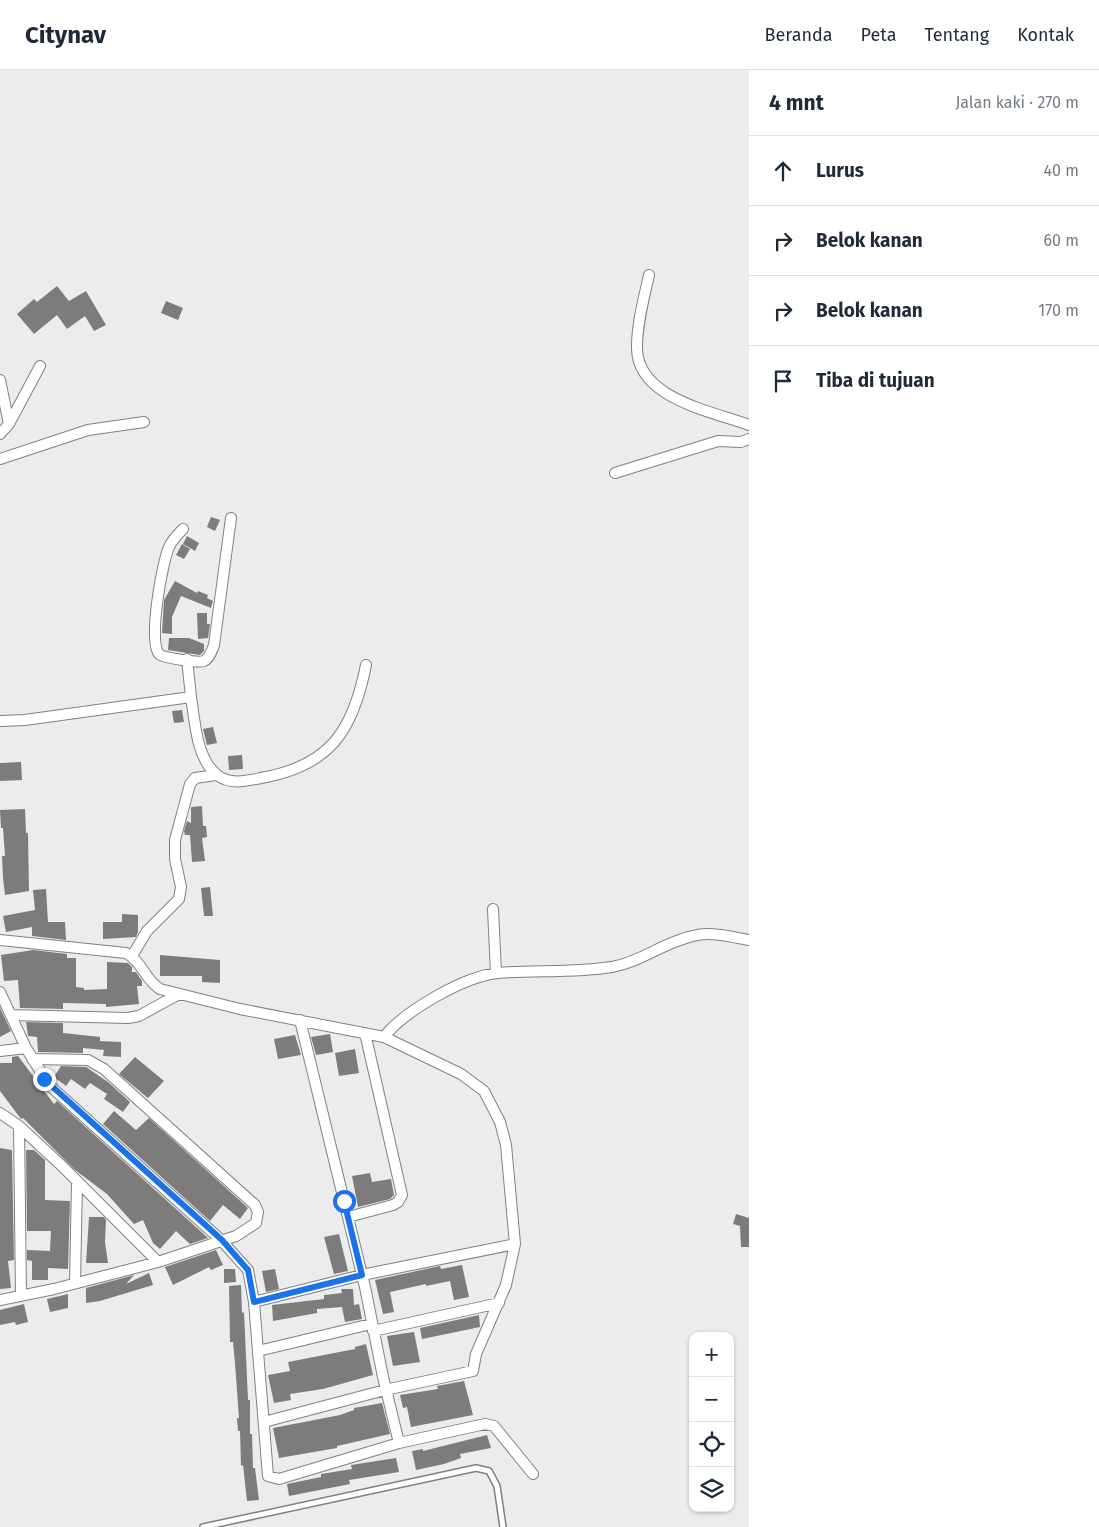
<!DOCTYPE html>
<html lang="id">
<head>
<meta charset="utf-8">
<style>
  body { margin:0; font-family:"Fira Sans",sans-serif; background:#f2f2f3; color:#1f2937 }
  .controls { position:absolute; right:15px; bottom:15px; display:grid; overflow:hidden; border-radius:10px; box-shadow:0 1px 4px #0004 }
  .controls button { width:45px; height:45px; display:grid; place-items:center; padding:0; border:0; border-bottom:1px solid #e0e1e3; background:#fff; color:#1f2937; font:25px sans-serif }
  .stop { position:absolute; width:15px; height:15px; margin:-11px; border:4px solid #1a73e8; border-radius:50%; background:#fff }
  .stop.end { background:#1a73e8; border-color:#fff; box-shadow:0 1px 5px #0008 }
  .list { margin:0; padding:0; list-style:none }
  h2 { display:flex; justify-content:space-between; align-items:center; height:65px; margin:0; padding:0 20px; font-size:21px }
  h2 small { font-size:16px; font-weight:400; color:#747a83 }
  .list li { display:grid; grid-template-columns:32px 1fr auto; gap:15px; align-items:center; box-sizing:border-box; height:70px; padding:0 20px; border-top:1px solid #e0e1e3 }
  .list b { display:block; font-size:19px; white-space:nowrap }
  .list em { font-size:16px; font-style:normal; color:#747a83 }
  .icon { flex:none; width:28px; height:28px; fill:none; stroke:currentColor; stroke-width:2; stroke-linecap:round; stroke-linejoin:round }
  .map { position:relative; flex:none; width:749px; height:1457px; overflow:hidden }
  header { display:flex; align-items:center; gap:30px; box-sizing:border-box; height:70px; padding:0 25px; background:#fff; border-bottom:1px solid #e0e1e3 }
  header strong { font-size:24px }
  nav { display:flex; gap:28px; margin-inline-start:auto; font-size:18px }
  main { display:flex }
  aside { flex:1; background:#fff }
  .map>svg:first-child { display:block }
</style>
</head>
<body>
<header>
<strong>Citynav</strong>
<nav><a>Beranda</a><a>Peta</a><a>Tentang</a><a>Kontak</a></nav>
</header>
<main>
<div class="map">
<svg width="749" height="1457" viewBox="0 0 749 1457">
  <rect width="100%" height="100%" fill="#ececef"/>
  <path fill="#7e7c7a" d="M57 216 69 231 86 221 106 255 94 261 85 246 67 259 57 245 34 264 17 244 34 229 37 232Z
    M166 231 183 238 178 250 161 243Z
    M211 447 220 450 215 461 207 457Z
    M187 466 199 473 195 481 183 474Z
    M182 474 190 479 184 489 176 485Z
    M175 511 197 523 198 521 208 525 207 528 213 531 212 534 211 538 181 526 172 547V564L162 563 164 530Z
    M197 543H207V554H210L208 568 198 569Z
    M169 568H189L204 574V581L200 585 168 580Z
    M182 640 184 652 174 653 172 641Z
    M213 657 217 673 207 675 203 659Z
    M242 685 243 699 229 700 228 686Z
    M21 692 22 710 0 711V693Z
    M202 736 203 756H206L207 767 202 768 205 791 192 792 190 765H185L184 761 187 751 191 753V737Z
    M25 739 26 763H28L29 821 5 825 3 808 2 786H5L3 758H1L0 740Z
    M210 817 213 846H204L201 818Z
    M46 819 48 852H65L66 870 32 866V857L6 862 3 846 35 840 33 820Z
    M122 844 138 845V862L136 867 103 869V852H122Z
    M33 880 67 884V888H76V917L84 918V920L107 919V892L128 893 132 897V902H136L142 911V916H137L139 934 106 937V934L63 933V939L20 938 18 910 4 911 1 885Z
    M160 885 220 890V913L202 912V906H160Z
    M0 938 11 961 0 967Z
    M26 952 63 953V963L100 967V971L121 972V987L103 986 104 980 83 978V983L38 982 37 967 28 966Z
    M330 964 333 982 316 985 311 967Z
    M295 965 301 985 278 989 274 969Z
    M355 979 359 1003 339 1006 335 983Z
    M18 986 54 1034 57 1031 208 1168 190 1174 176 1161 160 1179 153 1173 143 1150 134 1154 107 1124 75 1100 23 1048 21 1049 0 1021V993H12V987Z
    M135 987 164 1011 148 1028 119 1004Z
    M61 996 86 997 108 1012 130 1032 123 1042 104 1029 107 1024 90 1013 85 1019 71 1009 66 1016 54 1007Z
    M114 1041 136 1060 149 1048 248 1138 240 1149 223 1135 210 1151 103 1054Z
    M0 1078 12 1080 14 1190 8 1191 11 1218 0 1219Z
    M26 1080H34L45 1090V1130L70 1131 68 1199 48 1198V1210H32V1191L27 1190V1180L50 1181 51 1161H27Z
    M370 1103 372 1112 391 1109 394 1125 390 1129 358 1137 352 1106Z
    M736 1144 749 1148V1177H741L740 1156 733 1154Z
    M89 1147H104L106 1150 105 1172 108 1193H86Z
    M339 1164 348 1201 334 1204 324 1167Z
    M216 1180 223 1195 211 1200 209 1197 173 1215 165 1197Z
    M462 1195 469 1227 454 1230 450 1211 426 1216V1214L390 1222 394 1242 383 1244 375 1210 440 1196 441 1199Z
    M224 1199H235L236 1212 224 1213Z
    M275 1199 279 1219 266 1222 262 1201Z
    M149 1203 153 1215 100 1231 86 1233V1218L134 1205 126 1214Z
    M241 1215 242 1243 244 1242 248 1330H250V1364H252L253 1398H255L259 1430 247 1431 243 1395 241 1396 240 1361H238L237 1348H239L235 1293 233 1272H230L229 1216Z
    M341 1219H353L354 1235 359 1234 362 1249 345 1252 342 1237 317 1239V1243L273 1251 272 1235 324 1229V1225L342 1223Z
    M68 1224V1238L50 1242 47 1229Z
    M24 1234 28 1252 16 1255 15 1252 0 1255V1240Z
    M479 1245 480 1257 422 1269 420 1258Z
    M414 1262 420 1292 393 1296 387 1266Z
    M366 1274 373 1305 323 1319 290 1324 291 1330 274 1333 268 1305 290 1301 288 1292 355 1279V1277Z
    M464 1311 473 1345 411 1357 407 1337 403 1338 400 1325 438 1319 437 1316Z
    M382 1333 390 1364 337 1376V1378L279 1388 273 1358 340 1345 354 1340V1338Z
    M487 1365 491 1378 460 1384 461 1388 444 1394 416 1400 412 1381 423 1379V1381Z
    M396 1388 399 1402 349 1410 350 1414 289 1426 287 1414 321 1407V1404L352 1399 351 1395Z"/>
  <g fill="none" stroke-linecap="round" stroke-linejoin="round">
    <g stroke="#808083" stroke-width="8">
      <path id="service" d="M203 1457 476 1398 489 1401 497 1416 503 1457"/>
    </g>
    <g stroke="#808083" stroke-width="12">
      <path id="minor" d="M649 205C644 228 637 253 637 277 636 328 711 341 749 355
        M0 310 9 354
        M0 364 9 354 40 296
        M0 389 88 360 144 352
        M615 403 718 371 741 372 749 369
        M183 459C177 465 172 470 169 477 162 493 148 571 159 584 162 588 199 593 204 591 210 588 212 580 214 575L231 448
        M191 627C195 651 196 688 217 705 230 715 246 711 261 708 330 696 353 661 366 595
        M0 651 25 650 191 627 187 589
        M493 839 496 903
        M0 870 126 883C142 891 145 910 160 919L240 939 384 967 461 1004 484 1021 500 1052 506 1075 515 1174 506 1215 476 1284 473 1301 385 1320 264 1352
        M132 886 147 861 179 829 181 817 175 789V770L190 714 195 708 216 705
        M0 922 26 978 49 1015 221 1170 248 1200 254 1232 268 1406 279 1409 399 1373 485 1354 494 1356 533 1404
        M11 945 128 948 139 946 179 924
        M300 950 365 1217 383 1307 399 1373
        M384 967C404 941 465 906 498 903 535 900 574 903 612 897 641 892 664 872 693 866 710 861 732 867 749 870
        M0 981 26 978
        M0 1043 19 1056 62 1096 158 1192 236 1166 256 1153 258 1142 255 1135 104 999 88 990 32 989
        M19 1056 21 1226
        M348 1147 393 1135 398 1132 402 1125 365 963
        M75 1213 77 1112
        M0 1230 54 1219 158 1192
        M254 1232 362 1205 515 1174
        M373 1261 499 1233
        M258 1281 371 1254"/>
    </g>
    <use href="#service" stroke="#fff" stroke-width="5"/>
    <use href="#minor" stroke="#fff" stroke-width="10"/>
  </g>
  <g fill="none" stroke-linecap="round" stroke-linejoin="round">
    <path stroke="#1a73e8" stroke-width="6" d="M44 1009 222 1170 248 1200 254 1232 362 1205 344 1131"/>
  </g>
</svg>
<div class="controls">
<button>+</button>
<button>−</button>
<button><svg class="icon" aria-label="locate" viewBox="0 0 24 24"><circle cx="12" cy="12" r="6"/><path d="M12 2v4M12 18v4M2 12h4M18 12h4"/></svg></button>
<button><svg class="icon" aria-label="layers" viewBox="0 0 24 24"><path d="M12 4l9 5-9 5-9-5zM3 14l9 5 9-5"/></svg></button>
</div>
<div class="stop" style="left:344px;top:1131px"></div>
<div class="stop end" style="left:44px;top:1009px"></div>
</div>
<aside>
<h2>4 mnt<small>Jalan kaki · 270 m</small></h2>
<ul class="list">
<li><svg class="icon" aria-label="ahead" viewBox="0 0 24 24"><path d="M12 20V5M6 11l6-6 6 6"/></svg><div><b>Lurus</b></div><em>40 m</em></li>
<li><svg class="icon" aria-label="right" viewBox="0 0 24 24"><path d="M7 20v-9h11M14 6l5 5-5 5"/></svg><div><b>Belok kanan</b></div><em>60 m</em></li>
<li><svg class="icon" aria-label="right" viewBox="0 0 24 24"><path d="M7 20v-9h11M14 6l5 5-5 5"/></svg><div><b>Belok kanan</b></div><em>170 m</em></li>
<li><svg class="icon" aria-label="arrive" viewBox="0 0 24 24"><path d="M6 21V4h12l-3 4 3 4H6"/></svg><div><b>Tiba di tujuan</b></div></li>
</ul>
</aside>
</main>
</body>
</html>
